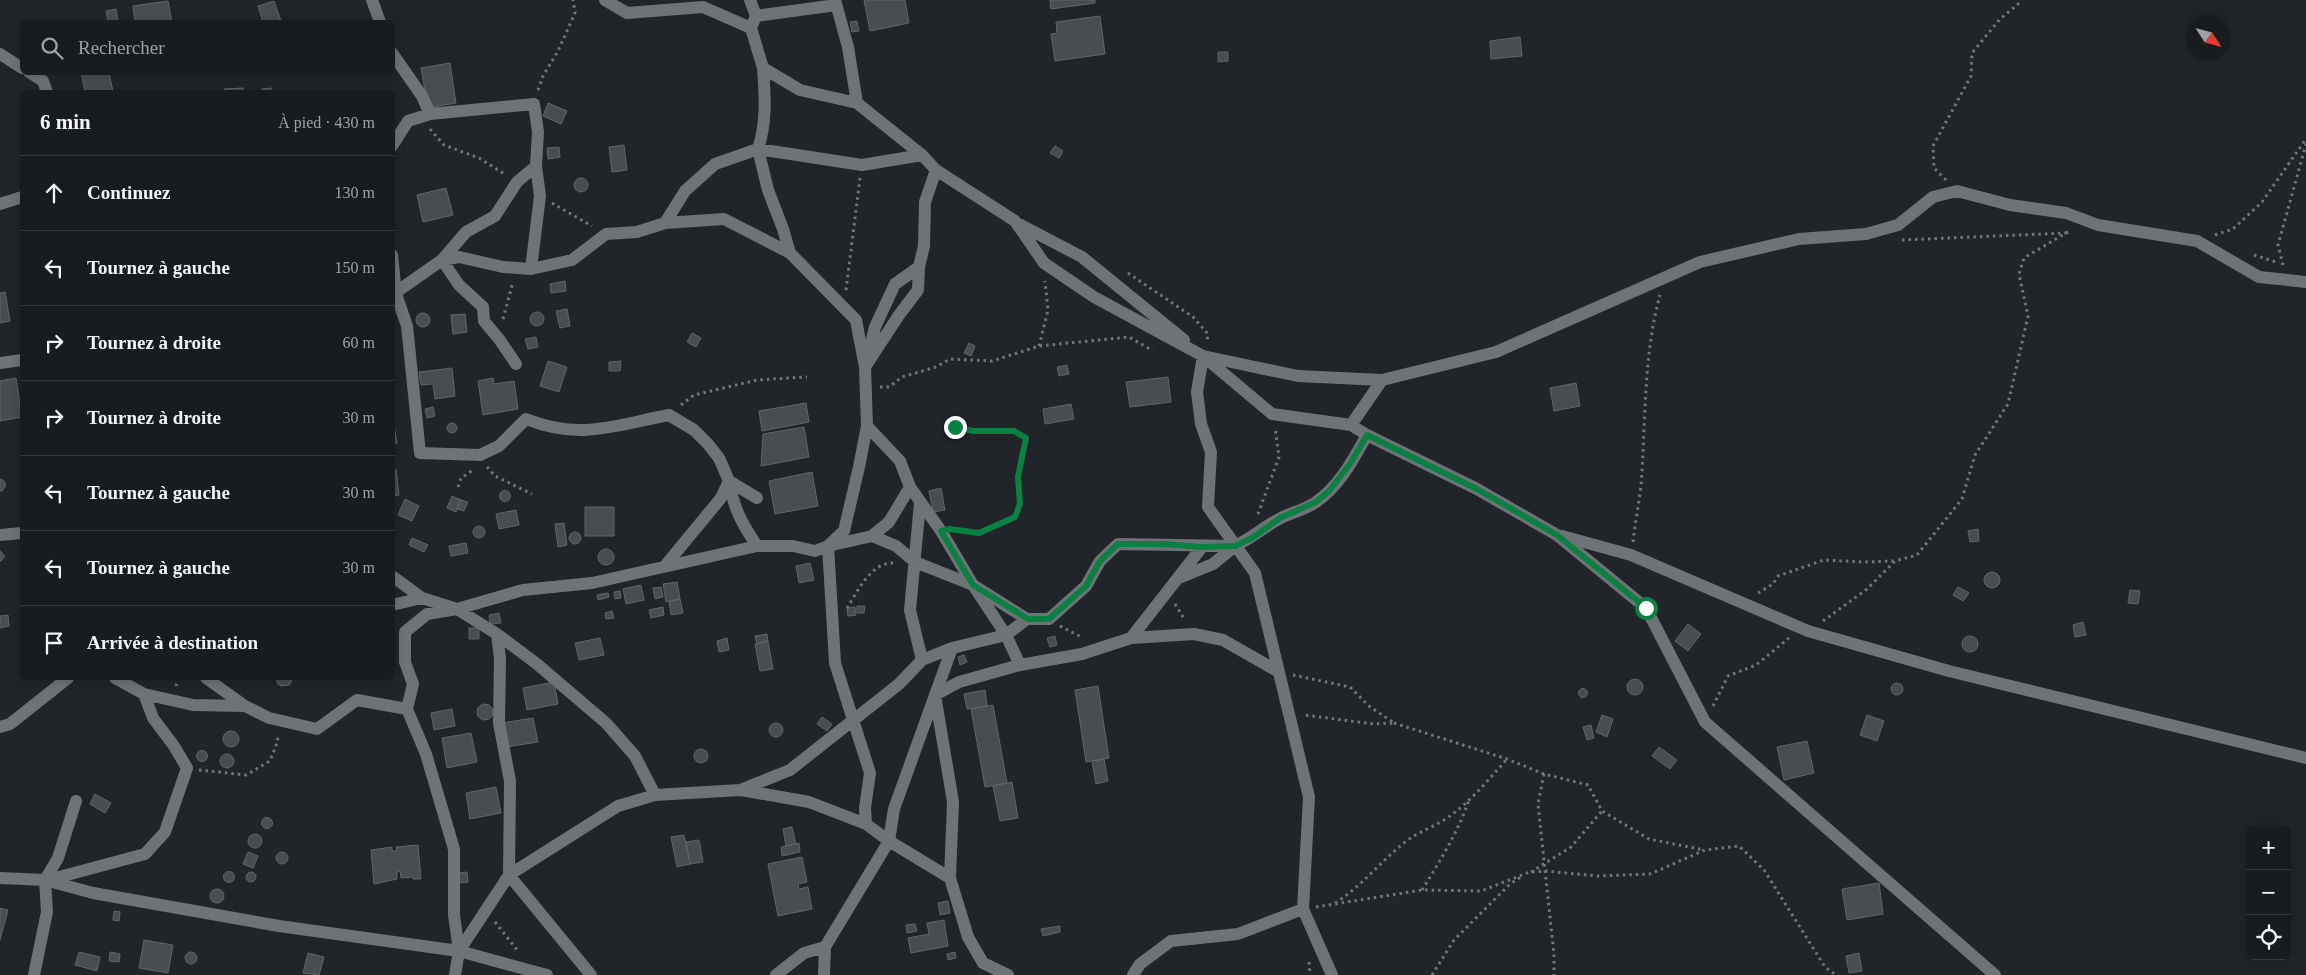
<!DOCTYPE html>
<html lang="fr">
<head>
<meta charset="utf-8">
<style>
  body { margin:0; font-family:"Times New Roman",serif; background:#26292c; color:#f1f3f6 }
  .controls { position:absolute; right:15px; bottom:15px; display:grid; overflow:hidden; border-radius:8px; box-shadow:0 2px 12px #0003 }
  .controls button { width:45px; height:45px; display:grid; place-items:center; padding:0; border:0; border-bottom:1px solid #373a3d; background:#191c1f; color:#f1f3f6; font:25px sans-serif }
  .compass { position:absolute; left:2186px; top:15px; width:45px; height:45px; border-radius:50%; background:#191c1f; box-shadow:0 2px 12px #0003; rotate:126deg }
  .stop { position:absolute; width:15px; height:15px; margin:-11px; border:4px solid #0b8043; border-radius:50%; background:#fff }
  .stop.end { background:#0b8043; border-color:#fff; box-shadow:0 1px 5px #0008 }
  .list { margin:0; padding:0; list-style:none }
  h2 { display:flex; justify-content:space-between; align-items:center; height:65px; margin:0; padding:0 20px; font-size:21px }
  h2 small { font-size:16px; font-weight:400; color:#9fa1a4 }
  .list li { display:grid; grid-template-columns:32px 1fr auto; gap:15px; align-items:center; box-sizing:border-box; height:75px; padding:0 20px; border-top:1px solid #373a3d }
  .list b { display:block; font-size:19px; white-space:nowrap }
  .list em { font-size:16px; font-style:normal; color:#9fa1a4 }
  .icon { flex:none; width:28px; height:28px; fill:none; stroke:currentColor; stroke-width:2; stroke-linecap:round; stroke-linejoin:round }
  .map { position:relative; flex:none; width:2306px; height:975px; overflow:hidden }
  .search { position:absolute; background:#191c1f; box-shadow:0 2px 12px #0003; left:20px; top:20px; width:375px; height:55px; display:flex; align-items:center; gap:12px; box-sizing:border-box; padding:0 18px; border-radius:8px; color:#9fa1a4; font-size:19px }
  .panel { position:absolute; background:#191c1f; box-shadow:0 2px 12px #0003; left:20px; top:90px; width:375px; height:590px; border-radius:8px }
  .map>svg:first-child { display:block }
</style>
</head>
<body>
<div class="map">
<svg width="2306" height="975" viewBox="0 0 2306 975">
  <rect width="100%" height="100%" fill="#212529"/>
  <path fill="#494d52" stroke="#606569" d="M864 0H905L909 23 870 31Z
    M1050 0H1095V3L1051 9Z
    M168 1 172 22H135L133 6Z
    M274 1 281 21 263 22 258 6Z
    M116 9 118 21 108 22 106 11Z
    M1100 16 1105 54 1055 61 1051 34 1057 33 1056 22Z
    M857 21 859 31 852 32 850 22Z
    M1520 37 1522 56 1491 59 1490 41Z
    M1218 52H1228V61L1218 62Z
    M450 63 456 103 428 108 421 68Z
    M81 72H109L113 92H85Z
    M243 88V92H224V89Z
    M271 88V92H263L262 89Z
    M548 103 567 111 561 124 543 116Z
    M624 145 627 170 612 172 609 147Z
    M1055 146 1063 151 1059 158 1050 153Z
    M559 147 560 157 548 159 547 148Z
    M574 185a7 7 0 1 1 14 0a7 7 0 1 1-14 0Z
    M446 188 453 215 423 222 417 195Z
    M565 281 566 291 551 293 550 284Z
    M5 292 10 321 0 323V293Z
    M567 309 570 326 560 328 556 311Z
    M530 319a7 7 0 1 1 14 0a7 7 0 1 1-14 0Z
    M416 320a7 7 0 1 1 14 0a7 7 0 1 1-14 0Z
    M465 314 467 332 453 334 451 315Z
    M692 333 701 338 696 347 687 342Z
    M536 337 538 347 528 349 525 339Z
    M969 343 975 346 971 356 964 353Z
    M548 361 567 367 559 392 540 386Z
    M621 361 620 371H609V362Z
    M1067 365 1069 374 1059 376 1057 367Z
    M452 368 455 396 435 399 433 384 421 385 419 372Z
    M1168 377 1171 402 1130 407 1126 382Z
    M16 378 22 417 0 421V381Z
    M493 378 494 384 514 381 518 409 483 415 478 381Z
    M1576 383 1580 406 1554 411 1550 388Z
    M806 403 809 422 762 431 759 411Z
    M1071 404 1074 419 1045 424 1043 409Z
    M433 407 435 416 427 418 425 409Z
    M392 413 397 443 392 444Z
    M447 428a5 5 0 1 1 10 0a5 5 0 1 1-10 0Z
    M804 427 809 457 761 466 763 434Z
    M392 469H396L399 495 392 496Z
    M812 472 818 506 775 514 769 481Z
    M0 479 4 481 6 485 2 491H0Z
    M941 488 945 510 933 512 929 491Z
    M499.5 496a5.5 5.5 0 1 1 11 0a5.5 5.5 0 1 1-11 0Z
    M452 496 461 500 456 512 447 508Z
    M405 499 419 506 412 521 398 515Z
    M461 500 468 502 464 511 457 509Z
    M585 507H614V536H585Z
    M516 510 519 525 499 529 496 514Z
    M564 523 567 545 558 547 555 524Z
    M473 532a6 6 0 1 1 12 0a6 6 0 1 1-12 0Z
    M1978 529 1979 541 1970 542 1968 531Z
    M569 538a6 6 0 1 1 12 0a6 6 0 1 1-12 0Z
    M412 538 428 545 424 552 409 545Z
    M466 543 468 553 451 556 449 546Z
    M598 557a8 8 0 1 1 16 0a8 8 0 1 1-16 0Z
    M0 551 5 556 1 561H0Z
    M810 563 814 580 799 583 796 566Z
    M1984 580a8 8 0 1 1 16 0a8 8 0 1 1-16 0Z
    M677 582 680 599 666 602 663 584Z
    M641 585 644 600 626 604 623 589Z
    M661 587 663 597 655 599 653 588Z
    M1958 587 1969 593 1963 601 1953 595Z
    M2130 590 2140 591 2138 604 2128 603Z
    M620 591 621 598 615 599 614 592Z
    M608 593 609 597 598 600 597 595Z
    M680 599 683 613 671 615 669 601Z
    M857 606H865L864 613H857Z
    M663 607 664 615 651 618 649 610Z
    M855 607 856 615 848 616 847 608Z
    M612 611 614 618 606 619 605 613Z
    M499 613 501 623 490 624 489 615Z
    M8 615 9 626 0 628V616Z
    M2083 622 2086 635 2075 637 2073 625Z
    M1688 624 1701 634 1688 651 1675 641Z
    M469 628H479V639H469Z
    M767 634 768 641 757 644 755 636Z
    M1962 644a8 8 0 1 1 16 0a8 8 0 1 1-16 0Z
    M1055 636 1057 645 1050 647 1047 638Z
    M600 638 604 655 579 660 575 643Z
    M727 638 729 650 719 652 717 641Z
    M768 641 773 669 760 671 755 644Z
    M964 655 967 662 960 665 958 657Z
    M276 678H292L291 682 289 685 281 686 278 684Z
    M1627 687a8 8 0 1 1 16 0a8 8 0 1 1-16 0Z
    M554 682 558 704 527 710 523 688Z
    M1891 689a6 6 0 1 1 12 0a6 6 0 1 1-12 0Z
    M1098 686 1109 758 1086 762 1075 690Z
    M1578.5 693a4.5 4.5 0 1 1 9 0a4.5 4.5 0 1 1-9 0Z
    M985 690 987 706 967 709 964 694Z
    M477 712a8 8 0 1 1 16 0a8 8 0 1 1-16 0Z
    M993 705 1007 783 985 787 971 709Z
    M452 709 455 726 434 730 431 713Z
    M1602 715 1613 719 1607 737 1596 732Z
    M1867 715 1884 721 1877 741 1860 735Z
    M822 717 832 724 827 731 817 724Z
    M533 718 538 742 506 747 502 723Z
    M769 730a7 7 0 1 1 14 0a7 7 0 1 1-14 0Z
    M1591 725 1594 738 1587 740 1583 727Z
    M223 739a8 8 0 1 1 16 0a8 8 0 1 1-16 0Z
    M471 733 477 762 447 768 442 738Z
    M1807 741 1814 773 1784 780 1777 747Z
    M1659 747 1677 760 1670 769 1652 756Z
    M694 756a7 7 0 1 1 14 0a7 7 0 1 1-14 0Z
    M196.5 756a5.5 5.5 0 1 1 11 0a5.5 5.5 0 1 1-11 0Z
    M220 761a7 7 0 1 1 14 0a7 7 0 1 1-14 0Z
    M1104 759 1108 781 1096 784 1092 761Z
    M1012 782 1018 818 1000 821 993 786Z
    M496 787 501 813 470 819 466 793Z
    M95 794 111 803 105 813 90 804Z
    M261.5 823a5.5 5.5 0 1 1 11 0a5.5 5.5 0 1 1-11 0Z
    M792 827 796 844 786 846 783 829Z
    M248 841a7 7 0 1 1 14 0a7 7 0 1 1-14 0Z
    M684 835 690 864 677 867 671 837Z
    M699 840 703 862 690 864 686 842Z
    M799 843 800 852 782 856 781 847Z
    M418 845 421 879H413V877L401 878 400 871 397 872V879L374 884 371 850 392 847V851H397L396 847Z
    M276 858a6 6 0 1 1 12 0a6 6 0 1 1-12 0Z
    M248 852 258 856 253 868 243 864Z
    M802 857 807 882 798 884 799 889 808 887 812 909 778 916 768 864Z
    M223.5 877a5.5 5.5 0 1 1 11 0a5.5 5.5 0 1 1-11 0Z
    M246 877a5 5 0 1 1 10 0a5 5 0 1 1-10 0Z
    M467 872 468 882 460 883 459 873Z
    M1879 883 1883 914 1847 920 1842 889Z
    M210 896a7 7 0 1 1 14 0a7 7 0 1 1-14 0Z
    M948 901 950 913 940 915 938 903Z
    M0 908 8 910 0 940Z
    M114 911 120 912 119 921 113 920Z
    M944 920 948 946 911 953 908 938 929 934 927 923Z
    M915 924 917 931 907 933 906 925Z
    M1060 926V932L1043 936 1041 929Z
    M144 940 173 945 168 973 139 968Z
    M185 958a6 6 0 1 1 12 0a6 6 0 1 1-12 0Z
    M79 952 100 957 97 971 75 965Z
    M110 952 120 954 119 962 109 961Z
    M955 952 956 958 948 960 947 954Z
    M308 953 324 957 319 975 303 973Z
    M1859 953 1862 971 1849 973 1846 956Z"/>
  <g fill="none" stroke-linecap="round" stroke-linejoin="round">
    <path stroke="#74777a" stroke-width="3" stroke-dasharray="2.5 4" stroke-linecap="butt" d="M538 90 543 76 558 51 575 13 573 0
      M430 129 444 145 479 158 506 175
      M1946 180 1934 168 1933 146 1971 76 1972 53 2000 19 2018 4V0
      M552 203 592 226
      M2215 235 2233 229 2262 202 2306 139
      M1902 240 2066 233
      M2254 255 2279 263
      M2283 265 2278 245 2306 144
      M1128 273 1193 317 1208 334 1207 341
      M846 290 860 178
      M503 319 513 282
      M1039 346 1048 310 1045 281
      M880 387H889L902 377 936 367 950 359 992 361 1039 346 1129 337 1148 348 1153 346
      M681 405 694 395 757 380 807 377
      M955 427 973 431H1014L1026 438 1018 477 1020 504 1015 517 979 533 956 530
      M487 467 495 476 532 494
      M458 487 461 478 473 470
      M1258 514 1279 457 1275 427
      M1633 542C1635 523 1639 504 1641 485 1646 422 1643 356 1660 295
      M1758 593 1773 584 1778 576 1824 560 1863 562 1895 561
      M1175 604 1185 620
      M847 608C858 591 870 563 893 563
      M1823 621 1867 589 1895 561 1917 555 1962 499 1975 455 2008 404 2028 316 2019 274 2024 258 2066 233 2072 231
      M1060 626 1083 638
      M1293 675 1350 687 1369 706 1394 723 1374 724 1304 715
      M176 686 178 678
      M1713 706 1728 676 1756 665 1789 638
      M1394 723 1507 759 1544 774 1588 785 1602 811 1649 839 1704 850
      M199 770 246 775 270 761 278 740 276 735
      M1544 774 1538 804 1554 955V975
      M1531 872 1571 847 1602 811
      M1422 890C1440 861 1458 832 1469 800
      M1335 903C1361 887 1380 862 1404 843 1416 833 1431 828 1444 820 1469 804 1488 780 1507 759
      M1316 907 1422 890 1481 891 1530 872 1545 871 1597 876 1650 874 1705 850 1739 846 1764 870 1825 967 1836 975
      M495 922 518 951
      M1309 962 1310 975
      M1432 975 1454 940 1510 884 1521 877"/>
    <path stroke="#6e7378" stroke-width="12" d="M372 0 380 22
      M605 0 627 13 703 7 751 28
      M750 0 756 16 751 28 763 68 800 90 857 103 922 155 936 170 1015 221 1044 263 1094 297 1203 356 1272 414 1351 425 1367 435 1477 489 1557 535 1646 608 1705 722 1995 975
      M835 0 848 47 857 103
      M756 16 836 5
      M392 53 422 96 430 114
      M0 54 22 68
      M29 72 43 81 47 92
      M392 146 408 121 430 114 534 104 538 132 536 166 540 196 531 269
      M0 204 22 197
      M665 223 685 191 715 164 758 149C767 122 765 96 763 68
      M1017 223 1082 257 1184 340
      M392 255 396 294 407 326 420 453 480 455 499 446 526 419C581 441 615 425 669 415L694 430 708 444 719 458 729 481 757 498
      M392 295 442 260 459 257 503 267 531 269 572 260 606 234 637 232 665 223 724 219 790 253
      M868 355 875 327 895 284 919 267
      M0 363 22 360
      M516 364 499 339 484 321 483 307 459 285 442 260 466 232 495 216 517 182 536 166
      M865 367 856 320 790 253 783 229 768 190 758 149 862 165 922 155
      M1351 425 1382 380 1496 352 1700 262 1799 239 1866 234 1898 225 1933 197 1957 191 2010 205 2066 213 2098 225 2197 241 2259 277 2306 282
      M867 426 900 461 910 487 941 531 973 585 1006 635 1020 665
      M729 481C734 509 741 522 757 546
      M920 503 910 610 922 660
      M0 535 22 533
      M872 536 889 522 910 487
      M1562 536 1631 555 1808 631 1949 671 2306 758
      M664 567 721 498 729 481
      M392 576 422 598 457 609 497 634 500 659 499 723 510 781 509 875 591 975
      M1179 578 1213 564 1235 546
      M392 605 422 598
      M497 634 537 664 606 723 635 756 655 795
      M1131 638 1194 634 1223 640 1279 672
      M206 678 245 706
      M144 694 193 705 245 706 269 718 317 729 357 700 407 709 426 754 454 849V915L459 951
      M407 709 413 684 405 662V632L427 614 457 609 523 590 592 583 757 546H793L815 551 828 546 844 531 859 467 867 426 865 367 899 315 918 290 919 267 924 246 925 202 936 170
      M0 727 10 724 68 678
      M741 790 809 802 866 824 889 841 950 878 968 937 983 963 1008 975
      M866 824 865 808 870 773 835 663 828 546 872 536 896 546 915 562 973 585 1027 619H1049L1086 586 1100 561 1118 544 1235 546C1252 538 1265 526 1281 518 1292 512 1305 510 1316 502 1339 487 1354 458 1367 435
      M0 878 45 880 93 893 279 926 459 951 547 975
      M950 878 953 802 935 695 959 682 1020 665 1082 654 1131 638 1202 547
      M48 880 145 854 165 832 187 768 174 746 153 718 144 694 115 678
      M34 975 47 912 45 880 58 858 76 801
      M455 975 459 951 509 875 618 806 655 795 740 790 790 770 899 684 922 660 952 648 1006 635 1027 619
      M776 975 804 953 825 947 889 841 894 809 952 648
      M824 975 825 947
      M1133 975 1140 964 1171 941 1238 934 1303 909
      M1332 975 1303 909 1309 797 1255 573 1208 507 1211 452 1201 424 1197 392 1203 356 1298 376 1382 380"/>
  </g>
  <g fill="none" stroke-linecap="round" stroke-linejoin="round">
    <path stroke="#0b8043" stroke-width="6" d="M955 427 973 431H1014L1026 438 1018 477 1020 504 1015 517 979 533 950 529 941 531 973 585 1028 619H1049L1086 586 1100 561 1118 544H1164L1202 547 1235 546 1252 538 1280 518 1316 502 1329 491 1350 464 1367 435 1477 489 1557 535 1646 608"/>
  </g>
</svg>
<div class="controls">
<button>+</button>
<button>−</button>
<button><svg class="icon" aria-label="locate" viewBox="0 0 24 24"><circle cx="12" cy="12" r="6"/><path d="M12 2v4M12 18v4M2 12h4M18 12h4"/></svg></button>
</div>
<svg class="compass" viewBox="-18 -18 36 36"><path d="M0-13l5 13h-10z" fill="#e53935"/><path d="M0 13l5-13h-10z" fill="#9fa1a4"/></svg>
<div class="stop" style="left:1646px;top:608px"></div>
<div class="stop end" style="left:955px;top:427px"></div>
<div class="search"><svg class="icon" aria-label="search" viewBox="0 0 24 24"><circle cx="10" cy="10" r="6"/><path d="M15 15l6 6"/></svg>Rechercher</div>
<section class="panel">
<h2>6 min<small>À pied · 430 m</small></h2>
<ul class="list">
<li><svg class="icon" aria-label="ahead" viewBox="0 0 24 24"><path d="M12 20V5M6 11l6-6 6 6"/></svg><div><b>Continuez</b></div><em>130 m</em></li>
<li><svg class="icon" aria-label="left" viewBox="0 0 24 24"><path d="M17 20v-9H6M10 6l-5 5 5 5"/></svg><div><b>Tournez à gauche</b></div><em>150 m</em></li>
<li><svg class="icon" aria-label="right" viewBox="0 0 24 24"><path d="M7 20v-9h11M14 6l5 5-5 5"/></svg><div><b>Tournez à droite</b></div><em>60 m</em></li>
<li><svg class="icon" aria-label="right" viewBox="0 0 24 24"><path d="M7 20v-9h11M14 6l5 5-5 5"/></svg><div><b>Tournez à droite</b></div><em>30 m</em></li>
<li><svg class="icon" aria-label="left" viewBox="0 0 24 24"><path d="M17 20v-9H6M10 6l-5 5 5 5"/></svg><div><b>Tournez à gauche</b></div><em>30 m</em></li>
<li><svg class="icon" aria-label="left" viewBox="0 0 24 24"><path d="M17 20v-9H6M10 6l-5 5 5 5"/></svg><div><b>Tournez à gauche</b></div><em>30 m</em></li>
<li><svg class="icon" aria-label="arrive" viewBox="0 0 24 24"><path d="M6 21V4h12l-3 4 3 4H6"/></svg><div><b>Arrivée à destination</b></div></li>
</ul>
</section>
</div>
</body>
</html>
